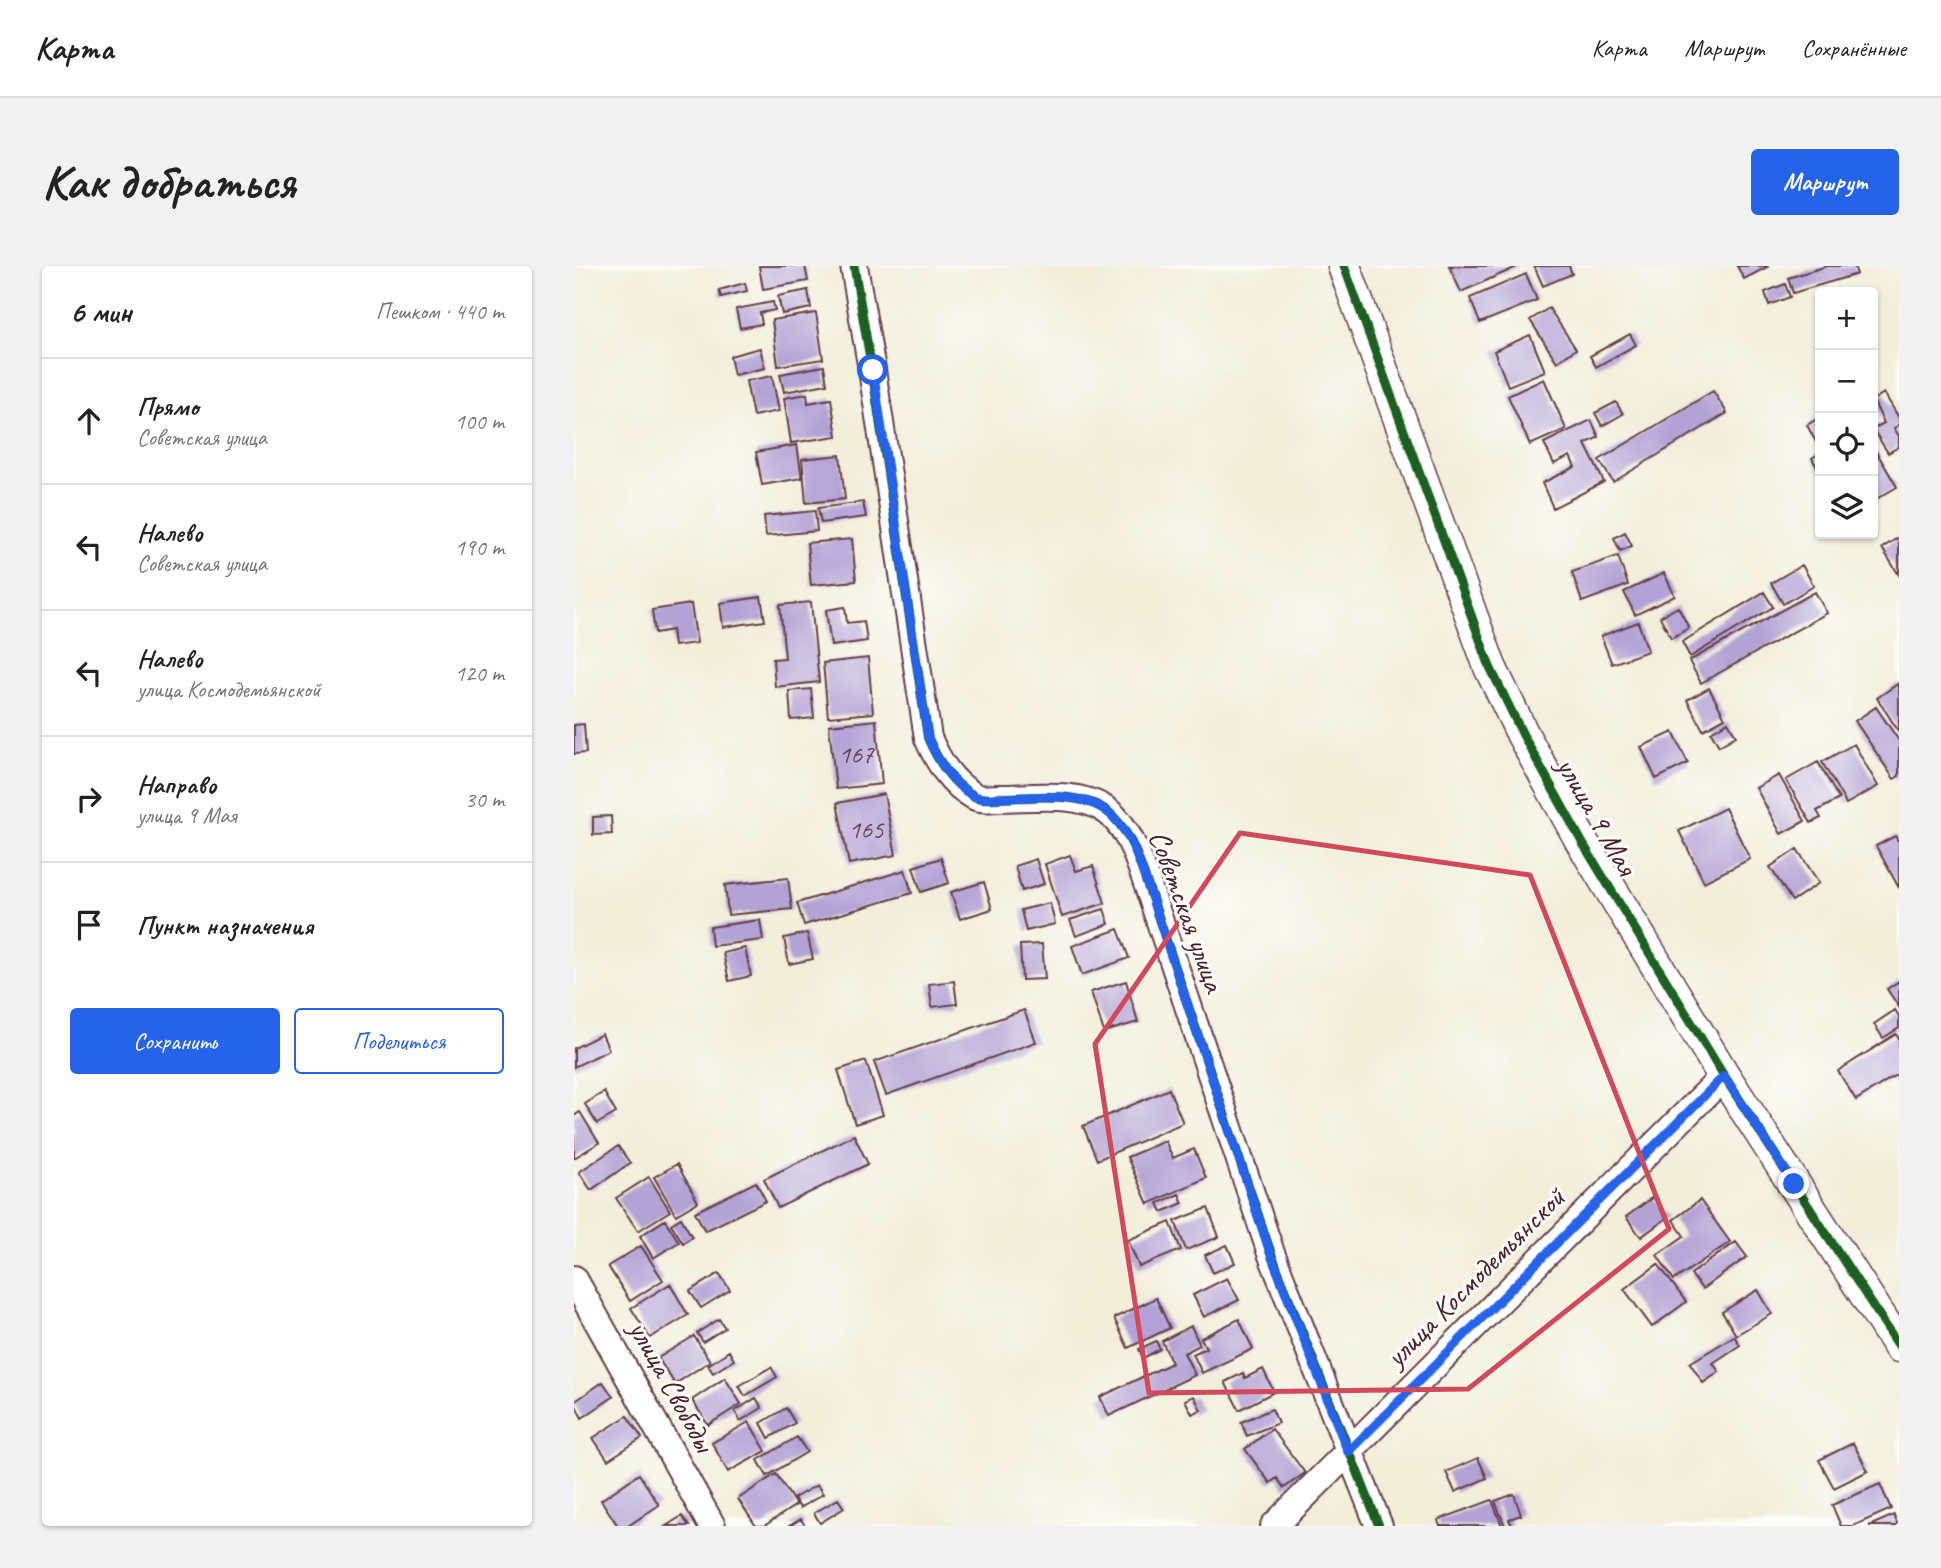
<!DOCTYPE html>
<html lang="ru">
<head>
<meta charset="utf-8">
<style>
  body { margin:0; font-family:Caveat,sans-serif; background:#f2f2f2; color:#222 }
  .controls { position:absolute; right:21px; top:21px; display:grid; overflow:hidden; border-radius:7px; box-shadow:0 2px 5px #0004 }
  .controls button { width:63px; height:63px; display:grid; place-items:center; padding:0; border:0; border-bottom:2px solid #e0e0e0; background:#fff; color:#222; font:35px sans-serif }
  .stop { position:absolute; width:21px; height:21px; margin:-16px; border:5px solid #2563eb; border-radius:50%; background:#fff }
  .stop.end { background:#2563eb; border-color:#fff; box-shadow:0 2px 7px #0008 }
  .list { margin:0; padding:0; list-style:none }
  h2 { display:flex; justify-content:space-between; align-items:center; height:91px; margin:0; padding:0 28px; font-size:30px }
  h2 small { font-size:23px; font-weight:400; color:#767676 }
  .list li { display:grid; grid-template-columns:46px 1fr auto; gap:21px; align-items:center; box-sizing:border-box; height:126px; padding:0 28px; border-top:2px solid #e0e0e0 }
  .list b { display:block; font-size:26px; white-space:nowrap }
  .list p { margin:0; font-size:23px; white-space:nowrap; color:#767676 }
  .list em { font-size:23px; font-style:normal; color:#767676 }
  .actions { display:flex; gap:14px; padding:21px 28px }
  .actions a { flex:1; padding:16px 0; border:2px solid #2563eb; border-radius:7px; text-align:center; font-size:24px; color:#2563eb }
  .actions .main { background:#2563eb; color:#fff }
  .icon { flex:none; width:38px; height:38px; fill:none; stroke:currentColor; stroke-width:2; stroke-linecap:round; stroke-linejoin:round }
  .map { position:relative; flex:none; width:1325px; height:1260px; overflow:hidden; border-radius:7px }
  header { display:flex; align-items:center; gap:42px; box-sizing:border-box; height:98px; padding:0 35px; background:#fff; border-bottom:2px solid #e0e0e0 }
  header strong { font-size:33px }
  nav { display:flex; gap:38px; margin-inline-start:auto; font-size:24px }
  .intro { display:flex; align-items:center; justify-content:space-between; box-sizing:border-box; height:168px; padding:0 42px }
  h1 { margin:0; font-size:49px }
  .button { padding:18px 32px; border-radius:7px; background:#2563eb; color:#fff; font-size:24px; font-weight:700 }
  main { display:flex; gap:42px; padding:0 42px }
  aside { flex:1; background:#fff; border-radius:7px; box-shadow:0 2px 5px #0004 }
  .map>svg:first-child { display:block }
</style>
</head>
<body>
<header>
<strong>Карта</strong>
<nav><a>Карта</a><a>Маршрут</a><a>Сохранённые</a></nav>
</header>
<div class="intro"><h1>Как добраться</h1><a class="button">Маршрут</a></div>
<main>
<aside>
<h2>6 мин<small>Пешком · 440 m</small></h2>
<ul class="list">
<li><svg class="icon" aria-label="ahead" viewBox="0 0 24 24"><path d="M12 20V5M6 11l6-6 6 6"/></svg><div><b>Прямо</b><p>Советская улица</p></div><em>100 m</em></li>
<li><svg class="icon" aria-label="left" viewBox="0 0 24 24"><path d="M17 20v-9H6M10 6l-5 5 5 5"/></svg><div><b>Налево</b><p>Советская улица</p></div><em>190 m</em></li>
<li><svg class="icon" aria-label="left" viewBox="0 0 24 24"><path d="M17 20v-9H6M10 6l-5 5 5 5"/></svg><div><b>Налево</b><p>улица Космодемьянской</p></div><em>120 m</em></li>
<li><svg class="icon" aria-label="right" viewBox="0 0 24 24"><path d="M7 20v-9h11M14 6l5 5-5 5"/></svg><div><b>Направо</b><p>улица 9 Мая</p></div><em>30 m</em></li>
<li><svg class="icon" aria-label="arrive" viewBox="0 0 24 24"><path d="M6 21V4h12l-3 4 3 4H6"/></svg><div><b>Пункт назначения</b></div></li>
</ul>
<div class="actions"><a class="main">Сохранить</a><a>Поделиться</a></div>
</aside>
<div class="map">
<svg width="1325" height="1260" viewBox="0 0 1325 1260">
  <rect width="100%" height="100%" fill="#fdfcf7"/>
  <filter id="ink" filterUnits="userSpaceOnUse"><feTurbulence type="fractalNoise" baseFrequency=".0143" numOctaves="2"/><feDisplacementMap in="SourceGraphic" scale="14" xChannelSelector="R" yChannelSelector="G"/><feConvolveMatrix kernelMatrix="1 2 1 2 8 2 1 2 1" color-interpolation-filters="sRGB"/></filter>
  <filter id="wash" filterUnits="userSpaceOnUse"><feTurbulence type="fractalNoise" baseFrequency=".00686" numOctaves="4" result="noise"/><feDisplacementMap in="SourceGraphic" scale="28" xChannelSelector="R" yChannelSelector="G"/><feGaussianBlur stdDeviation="1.57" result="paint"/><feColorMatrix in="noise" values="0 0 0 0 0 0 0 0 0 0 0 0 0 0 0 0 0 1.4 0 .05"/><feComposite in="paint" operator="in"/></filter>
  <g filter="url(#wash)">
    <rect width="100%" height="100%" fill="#f2eeda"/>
    <g id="blocks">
      <path fill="#b2a2d5" d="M185 0H231L234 15 189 23Z
        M875 0H945L887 26Z
        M960 0H995L998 8 969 20Z
        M1163 0H1195L1170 13Z
        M1253 0H1280L1283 8 1219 27 1214 12Z
        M952 8 963 34 906 57 896 32Z
        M171 17 173 25 147 31 145 24Z
        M1211 18 1216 31 1195 39 1191 26Z
        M234 24 237 42 208 48 204 30Z
        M199 36 201 44 186 47 188 58 166 62 162 43Z
        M975 42 1002 83 983 96 956 54Z
        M242 47 249 93 204 100 198 54Z
        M1056 68 1062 79 1022 101 1016 90Z
        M956 69 971 105 934 120 920 85Z
        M186 82 191 102 160 109 156 90Z
        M250 100 253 118 210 126 206 108Z
        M198 110 205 145 179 150 172 115Z
        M970 113 992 163 956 179 934 130Z
        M1139 125 1153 147 1039 216 1025 194Z
        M1310 127 1325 152V159L1320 162 1325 170V181L1314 187 1299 163 1310 157 1299 134Z
        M233 128 234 137 257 133 263 170 217 177 210 132Z
        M1042 136 1049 148 1028 160 1021 147Z
        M1246 151V176L1243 178 1233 159Z
        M1017 154 1025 171 1011 178 1030 216 979 242 968 217 1001 201 996 190 980 198 970 177Z
        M223 179 228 212 188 219 182 186Z
        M1299 180 1323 221 1299 235Z
        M1246 187V207L1238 192Z
        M266 189 271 233 232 237 228 193Z
        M289 236 292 251 247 257 244 242Z
        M241 245 243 265 192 270 190 250Z
        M1051 266 1058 280 1046 285 1040 272Z
        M1325 271V309L1308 282Z
        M278 273 282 315 237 319 233 277Z
        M1044 290 1054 319 1008 336 998 306Z
        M1228 299 1240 320 1209 338 1197 317Z
        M1090 307 1101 330 1061 349 1050 326Z
        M1190 326 1199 341 1116 391 1108 376Z
        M1241 326 1253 347 1127 417 1115 395Z
        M187 331 191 355 149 361 146 337Z
        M237 336 245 416 201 421 199 393 211 392 206 339Z
        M117 338 123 377 100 380 98 364 81 367 78 344Z
        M271 341 273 357 290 355 293 375 257 380 252 344Z
        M1104 341 1115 362 1097 372 1086 351Z
        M1064 356 1074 385 1038 398 1027 370Z
        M294 392 299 447 254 451 249 397Z
        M1325 417V466L1303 432Z
        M1135 422 1151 452 1129 464 1113 434Z
        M237 423 240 452 217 454 215 425Z
        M1302 441 1325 475V510L1320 513 1281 455Z
        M302 454 308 518 262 523 255 459Z
        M1154 456 1162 470 1145 480 1137 466Z
        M10 458 12 487 0 488V459Z
        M1099 466 1114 497 1082 513 1067 481Z
        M1280 478 1304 520 1272 538 1248 496Z
        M1244 496 1265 533 1243 545 1247 552 1237 557 1212 514Z
        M1205 509 1231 555 1207 568 1182 522Z
        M310 528 322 589 275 598 263 537Z
        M1151 542 1176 593 1130 616 1105 565Z
        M37 550 38 568 19 569V551Z
        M1321 570 1325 576V622L1302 580Z
        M1223 583 1245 617 1218 635 1196 601Z
        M496 589 502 605 519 600 531 637 488 651 471 598Z
        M367 592 375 617 347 626 339 601Z
        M462 593 470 618 448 625 441 600Z
        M331 604 338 627 230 659 223 637Z
        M214 612 218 643 154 649 151 619Z
        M410 616 418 643 386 653 377 626Z
        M476 637 481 658 452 665 447 644Z
        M530 643 535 658 502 670 496 654Z
        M186 654 189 674 138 680 136 661Z
        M544 663 555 692 508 709 498 680Z
        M233 667 239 693 215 698 210 672Z
        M468 678 471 713 448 714 446 679Z
        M171 682 177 710 155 715 149 687Z
        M380 715 383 738 358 741 355 718Z
        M552 715 564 756 530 766 517 726Z
        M1325 715V741L1313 723Z
        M450 744 462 776 312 829 300 796Z
        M1321 744 1325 750V762L1309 772 1300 758Z
        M28 768 35 784 0 801V782Z
        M1322 768 1325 773V807L1282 834 1264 805Z
        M292 795 309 849 281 858 264 804Z
        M595 823 609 857 523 894 509 860Z
        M30 826 42 847 23 858 11 838Z
        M6 846 25 877 0 892V850Z
        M280 869 294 898 204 942 190 913Z
        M591 875 599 892 620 883 632 912 574 938 553 891Z
        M44 880 56 897 17 924 5 906Z
        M103 898 124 936 102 949 80 911Z
        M75 911 96 945 64 965 42 932Z
        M182 916 192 935 131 965 121 946Z
        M605 928 609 937 588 946 584 937Z
        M1079 931 1094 951 1067 971 1052 951Z
        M1126 934 1156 976 1100 1014 1083 989 1110 970 1099 954Z
        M634 942 645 971 612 984 601 955Z
        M107 952 118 971 109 977 97 958Z
        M91 954 105 976 79 992 66 970Z
        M596 956 607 984 565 1001 554 974Z
        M1162 976 1173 991 1128 1023 1117 1008Z
        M653 979 661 997 639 1007 631 989Z
        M67 980 89 1014 56 1035 34 1000Z
        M1084 998 1112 1036 1078 1061 1050 1023Z
        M145 1007 156 1024 127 1042 116 1025Z
        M653 1012 665 1034 630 1051 619 1029Z
        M96 1018 114 1049 76 1072 57 1042Z
        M1184 1024 1198 1048 1162 1069 1148 1046Z
        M582 1032 596 1062 554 1082 540 1052Z
        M145 1053 151 1062 129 1076 123 1067Z
        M665 1053 679 1083 628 1107 619 1088 632 1082 627 1072Z
        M617 1060 626 1079 610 1087 621 1109 535 1150 526 1131 598 1097 588 1075Z
        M120 1070 136 1095 101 1118 84 1092Z
        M1160 1070 1166 1079 1139 1097 1145 1106 1129 1117 1116 1097Z
        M582 1075 586 1083 569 1092 565 1083Z
        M155 1085 160 1094 139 1107 134 1099Z
        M197 1101 203 1111 171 1130 165 1120Z
        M689 1103 700 1126 665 1144 651 1116 669 1107 671 1112Z
        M151 1112 167 1138 134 1159 118 1134Z
        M29 1116 39 1131 8 1152 0 1136Z
        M620 1130 627 1144 618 1148 611 1134Z
        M182 1132 188 1142 166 1155 161 1145Z
        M212 1142 221 1157 195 1172 187 1157Z
        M698 1143 704 1157 673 1170 667 1156Z
        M53 1150 68 1172 34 1194 19 1172Z
        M175 1156 192 1185 154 1206 138 1177Z
        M698 1163 731 1207 710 1222 703 1212 696 1217 671 1183Z
        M223 1171 233 1186 193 1210 184 1194Z
        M1279 1177 1294 1205 1260 1222 1245 1194Z
        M904 1192 913 1212 881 1226 872 1206Z
        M65 1208 85 1239 54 1260H44L27 1234Z
        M202 1208 222 1239 190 1260H182L164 1233Z
        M1306 1218 1317 1243 1279 1260H1267L1258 1239Z
        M243 1219 249 1228 226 1242 220 1232Z
        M940 1228 947 1249 935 1253 938 1260H931L921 1235Z
        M264 1233 270 1242 246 1257 240 1247Z
        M918 1234 928 1260H866L864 1254Z
        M1320 1249 1324 1260H1295Z
        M108 1250 115 1260H92Z
        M227 1253 231 1260H215Z"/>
    </g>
  </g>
  <g filter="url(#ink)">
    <use href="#blocks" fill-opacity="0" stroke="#633e45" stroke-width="2"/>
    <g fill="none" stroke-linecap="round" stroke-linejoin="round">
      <g stroke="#633e45" stroke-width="30">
        <path id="minor" d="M280 0 298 104 354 472C364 495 377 517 400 530 406 534 418 532 426 532 460 532 514 523 540 551 560 572 567 602 577 629L697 987 805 1260
          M0 1013 138 1260
          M700 1260 1150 810"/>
      </g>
      <g stroke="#633e45" stroke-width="35">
        <path id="tertiary" d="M770 0 916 401 949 469 1008 576 1150 810 1325 1080"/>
      </g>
      <use href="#minor" stroke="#fff" stroke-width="26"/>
      <use href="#tertiary" stroke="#fff" stroke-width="32"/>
      <g stroke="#fdfcf7" stroke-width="13">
        <path id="cycleway" d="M280 0 298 104 354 472C364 495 377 517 400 530 406 534 418 532 426 532 460 532 514 523 540 551 560 572 567 602 577 629L697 987 805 1260
          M770 0 916 401 949 469 1008 576 1150 810 1325 1080"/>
      </g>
      <use href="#cycleway" stroke="#1b5e20" stroke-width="9"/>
    </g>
  </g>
  <g fill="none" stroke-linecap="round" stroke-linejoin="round" filter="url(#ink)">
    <path stroke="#2563eb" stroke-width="9" d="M299 104 354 472C364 495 377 517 400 530 406 534 418 532 426 532 460 532 514 523 540 552 560 572 567 602 577 629L696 986 774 1186 1150 810 1220 918"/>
  </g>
  <path fill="none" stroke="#d1495b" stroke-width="5" stroke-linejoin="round" d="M666 567 956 609 1095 963 894 1123 575 1127 521 778Z"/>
  <g text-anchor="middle" stroke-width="6" stroke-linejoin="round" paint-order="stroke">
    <g font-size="26" fill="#644056">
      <text x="282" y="497">167</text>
      <text x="292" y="572">165</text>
    </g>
    <g font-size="30" fill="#4a1f2b" stroke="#fdfcf7">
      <text transform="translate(1023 550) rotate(60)" y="10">улица 9 Мая</text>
      <text transform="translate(613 645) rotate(70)" y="10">Советская улица</text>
      <text transform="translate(901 1011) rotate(-45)" y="10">улица Космодемьянской</text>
      <text transform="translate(98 1120) rotate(61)" y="10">улица Свободы</text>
    </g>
  </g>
</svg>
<div class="controls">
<button>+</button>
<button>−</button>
<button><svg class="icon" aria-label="locate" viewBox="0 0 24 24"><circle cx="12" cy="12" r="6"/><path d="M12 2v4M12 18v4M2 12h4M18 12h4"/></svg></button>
<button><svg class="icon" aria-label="layers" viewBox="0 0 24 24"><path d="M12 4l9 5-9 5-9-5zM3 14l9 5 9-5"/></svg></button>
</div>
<div class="stop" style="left:299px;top:104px"></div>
<div class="stop end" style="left:1220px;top:918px"></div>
</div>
</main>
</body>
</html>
